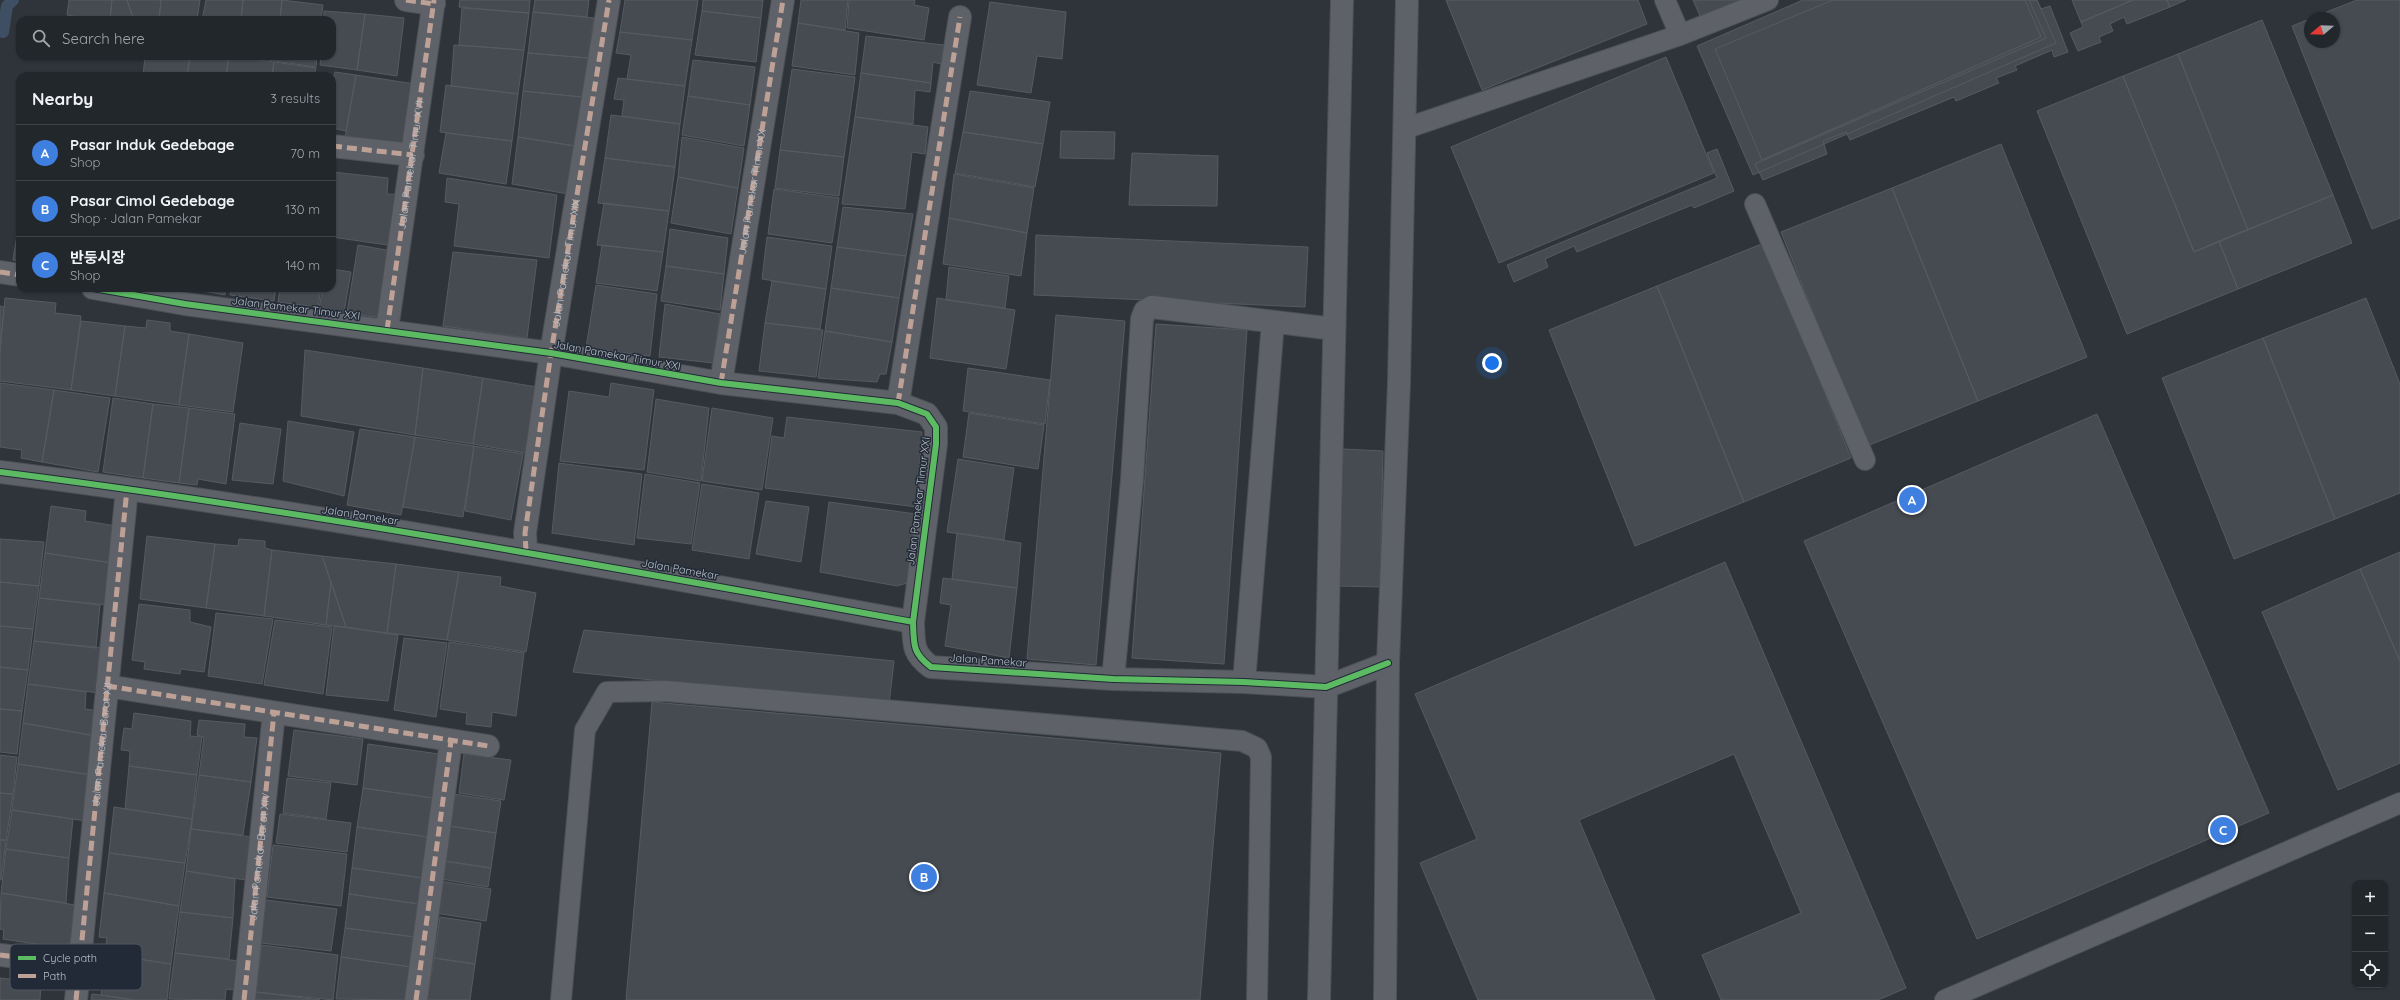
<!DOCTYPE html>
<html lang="en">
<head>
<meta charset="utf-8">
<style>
  body { margin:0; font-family:Quicksand,"Noto Sans KR",sans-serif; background:#2e3338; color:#f1f3f6 }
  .controls { position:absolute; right:12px; bottom:12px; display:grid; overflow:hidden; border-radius:8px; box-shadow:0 1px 3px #0004 }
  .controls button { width:36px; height:36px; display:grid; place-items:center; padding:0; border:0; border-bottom:1px solid #3f4448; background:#22272c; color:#f1f3f6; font:20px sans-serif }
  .compass { position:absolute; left:2304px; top:12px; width:36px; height:36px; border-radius:50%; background:#22272c; box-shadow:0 1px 3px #0004; rotate:251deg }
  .you { position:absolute; left:1492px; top:363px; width:14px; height:14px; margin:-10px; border:3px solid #fff; border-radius:50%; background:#1a73e8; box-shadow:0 0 0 6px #1a73e833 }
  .badge { display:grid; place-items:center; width:26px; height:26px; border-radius:50%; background:#8bbbb9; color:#fff; font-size:13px; font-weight:700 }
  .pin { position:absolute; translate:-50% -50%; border:2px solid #fff; box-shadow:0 1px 4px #0006 }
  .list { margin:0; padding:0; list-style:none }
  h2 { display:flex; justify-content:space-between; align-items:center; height:52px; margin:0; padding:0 16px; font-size:17px }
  h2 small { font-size:13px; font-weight:400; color:#a2a5a9 }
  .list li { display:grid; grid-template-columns:26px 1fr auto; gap:12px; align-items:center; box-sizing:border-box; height:56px; padding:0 16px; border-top:1px solid #3f4448 }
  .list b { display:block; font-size:15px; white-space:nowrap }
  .list p { margin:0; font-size:13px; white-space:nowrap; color:#a2a5a9 }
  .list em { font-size:13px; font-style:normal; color:#a2a5a9 }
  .icon { flex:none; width:22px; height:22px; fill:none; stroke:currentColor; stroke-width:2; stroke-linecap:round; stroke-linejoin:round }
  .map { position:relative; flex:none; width:2400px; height:1000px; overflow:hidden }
  .search { position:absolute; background:#22272c; box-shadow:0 1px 3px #0004; left:16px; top:16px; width:320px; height:44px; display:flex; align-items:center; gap:10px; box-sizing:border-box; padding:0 14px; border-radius:12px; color:#a2a5a9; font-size:15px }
  .panel { position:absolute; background:#22272c; box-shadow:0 1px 3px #0004; left:16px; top:72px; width:320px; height:220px; border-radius:12px }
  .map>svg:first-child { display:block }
</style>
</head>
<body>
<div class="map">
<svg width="2400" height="1000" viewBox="0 0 2400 1000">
  <rect width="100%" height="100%" fill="#2e343a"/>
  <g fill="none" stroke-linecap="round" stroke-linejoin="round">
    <path stroke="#3e4f64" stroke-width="12" d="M3 32 7 6 13 0"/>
  </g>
  <path fill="#464b51" stroke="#565b62" d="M69 0H112L110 20H83V18L67 15Z
    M112 0H127L134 20H110Z
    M127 0H161L159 20H134Z
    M161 0H200L197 20H159Z
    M206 0H243L241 20H202Z
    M243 0H282L280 20H241Z
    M282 0 323 5 321 20H280Z
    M460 0H530L529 13 459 7Z
    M535 0H589L587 17 533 12Z
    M625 0H698L692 40 620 32Z
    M703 0H763L761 18 702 11Z
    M801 0H848L845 30 798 23Z
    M849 0H915L914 5 929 8 924 40 847 28Z
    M1446 0H1638L1647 24 1482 90Z
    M1693 0H1744L1701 18Z
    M1803 0H2037L2056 43 1753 175 1697 46Z
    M1833 0H2025L2041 37 1762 160 1715 49Z
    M2029 0H2037L2041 9 2050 6 2068 52 2054 57 2052 50 2015 66 2017 70 1996 78 1999 83 1956 101 1954 97 1850 140 1846 132 1823 141 1827 154 1763 180 1755 164 2046 38Z
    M2072 0H2133L2081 22Z
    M2133 0H2167L2170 7 2127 24 2124 17 2110 24 2113 31 2099 37 2101 42 2078 51 2070 33 2083 27 2081 22Z
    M2167 0H2186L2170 7Z
    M2357 0H2400V218L2372 229 2292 26 2310 19V42H2334V18H2311Z
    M990 2 1066 12 1062 59 1037 56 1031 93 977 85Z
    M462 8 529 13 524 50 459 45Z
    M324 11 365 14 357 70 320 65 321 56H332V20H324Z
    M702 11 761 18 756 62 695 55Z
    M533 12 594 18 588 58 528 53Z
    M365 14 404 18 397 76 357 70Z
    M2262 20 2333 195 2248 230 2178 54Z
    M798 23 859 33 855 75 792 66Z
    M620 32 692 40 685 86 627 79 631 55 616 53Z
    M866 36 944 45 941 64 933 62 931 83 861 73Z
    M454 45 524 50 518 94 451 86Z
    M528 53 588 58 582 97 523 91Z
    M2178 54 2248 230 2194 252 2123 76Z
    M145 56H190L187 76H143Z
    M190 56H229L226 76H187Z
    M229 56 274 62 272 76H226Z
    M244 56H275V61Z
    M275 56H317L316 67 275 61Z
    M1666 57 1714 173 1499 263 1451 147Z
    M693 60 755 67 750 105 688 96Z
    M274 62 316 68 314 76H272Z
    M792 69 855 77 844 157 780 150Z
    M335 72 356 75 346 131 332 128V83Z
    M861 73 931 83 930 92 915 90 913 124 855 117Z
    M356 75 415 84 405 150 345 138Z
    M2123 76 2194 252 2219 241 2238 289 2127 334 2037 111Z
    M618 78 685 86 680 124 622 116 624 100 614 99Z
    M446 85 518 94 512 141 440 132Z
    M523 91 582 97 575 146 518 137Z
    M970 91 1050 102 1043 144 963 132Z
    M688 96 750 105 744 146 682 135Z
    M611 115 680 124 675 167 605 158Z
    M855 117 928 127 925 154 912 152 905 209 842 204Z
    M1061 131 1115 132 1114 159 1060 158Z
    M963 132 1043 144 1035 187 955 173Z
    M446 133 512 141 506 184 439 173Z
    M518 137 575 146 568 194 512 184Z
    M682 137 744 148 738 188 678 177Z
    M2001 144 2087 357 1978 401 1892 188Z
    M1717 149 1734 191 1694 208 1692 205 1577 252 1574 246 1545 259 1548 267 1514 282 1507 265 1717 178 1707 153Z
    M780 150 844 157 839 196 775 188Z
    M1132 153 1218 156 1217 206 1129 205Z
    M605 158 675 167 669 211 598 203Z
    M332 172 388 178 387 194 400 195 394 246 332 237Z
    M954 174 1034 188 1027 233 949 218Z
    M678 177 738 188 731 234 671 223Z
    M447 178 557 195 549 258 454 246 459 204 445 202Z
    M1892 188 1978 401 1867 446 1781 232Z
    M774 189 839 198 832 243 768 234Z
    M2333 195 2352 243 2238 289 2219 241Z
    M604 203 669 211 663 252 597 245Z
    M843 207 913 214 906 256 837 247Z
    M20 216V261L13 260Z
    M949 218 1027 233 1021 276 943 264Z
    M670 229 728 238 724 274 666 266Z
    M1036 235 1308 247 1305 307 1034 295Z
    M767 237 832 246 826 289 762 279Z
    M1764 243 1851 458 1744 502 1657 286Z
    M358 245 392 251 381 318 347 313Z
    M602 245 663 252 657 291 596 283Z
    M837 247 906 256 899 298 831 288Z
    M453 252 537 260 527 338 443 326Z
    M666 266 724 274 720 310 661 301Z
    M949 267 1009 276 1005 308 946 300Z
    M332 269 351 272 344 312 319 308 323 288H332Z
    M772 281 826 289 820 329 765 323Z
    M596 285 657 294 650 356 586 348Z
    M1657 286 1744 502 1635 546 1549 330Z
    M187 288H226L225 295Z
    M231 288H276L274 301 230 295Z
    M280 288H321L318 307 278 302Z
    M831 288 899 298 892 342 825 331Z
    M5 298 56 303 55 313 81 316 71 390 0 381V351Z
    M937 298 1015 310 1006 369 930 358Z
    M2366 298 2400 384V493L2335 519 2263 338Z
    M665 304 720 314 713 363 659 357Z
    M0 306 4 307 0 351Z
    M1056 315 1125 321 1096 665 1027 659Z
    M147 320 170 323V331L189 334 179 405 115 396 125 326 146 328Z
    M81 321 125 326 115 396 71 390Z
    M765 323 823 330 816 377 759 371Z
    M1156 324 1247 330 1224 664 1132 658Z
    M825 331 892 342 886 374H880L877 382 818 378Z
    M189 334 243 343 233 412 179 405Z
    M2263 338 2335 519 2234 559 2162 378Z
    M305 350 423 368 415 435 301 416Z
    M423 368 483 378 473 444 415 435Z
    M968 368 1050 380 1045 424 963 411Z
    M483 378 537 387 531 454 473 444Z
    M0 383 54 390 42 462 21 458 22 450 0 447Z
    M611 383 654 390 644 470 560 461 569 391 609 397Z
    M54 390 110 398 98 472 42 462Z
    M113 398 153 404 143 478 103 472Z
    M656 399 709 408 701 481 647 472Z
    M153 404 189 408 179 483 143 478Z
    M189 408 235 414 226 484 198 479 197 485 179 483Z
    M712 408 773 418 762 490 702 481Z
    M969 413 1044 425 1038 469 963 457Z
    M2097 414 2269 813 1977 939 1804 541Z
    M787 417 922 432 917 507 765 488 772 436 784 438Z
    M288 421 354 432 344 496 283 481Z
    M240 423 281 429 273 484 232 480Z
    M360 429 415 437 401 515 347 505Z
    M415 437 474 446 463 517 403 507Z
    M474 446 523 454 511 520 465 511Z
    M1343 449 1383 451 1380 587 1339 586Z
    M958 459 1014 468 1004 540 947 532Z
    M559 463 642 474 634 545 552 533Z
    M645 474 700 483 691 544 637 538Z
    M702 484 759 493 749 559 692 550Z
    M766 501 809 507 801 562 756 554Z
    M829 502 916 514 907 583 897 586 820 572Z
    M51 506 86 511 85 521 116 526 112 563 45 553Z
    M957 533 1021 543 1017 588 952 579Z
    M147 536 215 544 206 608 140 599Z
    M0 539 44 542 39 586 0 582Z
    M239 539 265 541V548L272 550 264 616 206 608 215 544 238 546Z
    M272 550 322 556 331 582 326 625 264 616Z
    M2400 552V661L2360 569Z
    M45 553 112 563 107 605 39 598Z
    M322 556 396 564 387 633 346 627Z
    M1725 562 1906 988 1878 1000H1721L1702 955 1801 913 1734 754 1579 820 1655 1000H1478L1420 863 1477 839 1415 694Z
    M396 564 459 572 447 640 387 633Z
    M2360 569 2400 661V763L2338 790 2262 612Z
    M459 572 501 577 500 586 536 593 526 652 447 640Z
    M943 578 1017 588 1009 658 945 646 951 605 940 603Z
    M0 582 39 586 33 629 0 626Z
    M331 582 346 627 326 625Z
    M39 598 100 605 96 648 34 641Z
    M139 604 190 610V622L211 627 204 672 181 669 180 674 144 669 145 662 132 660Z
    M216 613 273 619 262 684 208 676Z
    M275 620 332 627 323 694 264 685Z
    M0 626 33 629 28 670 0 667Z
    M334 626 398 635 388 701 326 695Z
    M584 630 894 661 889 704 573 672Z
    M404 638 447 643 436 717 394 710Z
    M34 641 104 648 99 693 28 684Z
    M449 642 524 653 516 716 492 712 491 727 466 724 467 713 440 709Z
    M0 667 28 670 22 711 0 709Z
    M28 684 86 692 85 709 99 711 96 736 23 723Z
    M652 702 1221 753 1200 1000H626Z
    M0 709 22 711 17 754 0 752Z
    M134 713 191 721 190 736 202 737 197 775 129 766 130 751 121 750 124 728 132 729Z
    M199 720 245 724 244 737 257 738 251 782 199 775 204 737 197 735Z
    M23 723 96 736 92 775 18 764Z
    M294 730 363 739 357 785 288 776Z
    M368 744 439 754 433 798 363 788Z
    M464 754 511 760 504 800 459 793Z
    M0 755 17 757 13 794 0 793Z
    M18 764 92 775 86 821 12 810Z
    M129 766 197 775 192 819 125 809Z
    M199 775 251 782 243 835 191 829Z
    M287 778 331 783 326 819 283 813Z
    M363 788 433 798 428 837 357 827Z
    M0 793 13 794 6 840H0Z
    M453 794 501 801 496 833 449 826Z
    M114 807 192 819 185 863 109 853Z
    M12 810 73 819 69 858 6 849Z
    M280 814 351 823 347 852 276 843Z
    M449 826 496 833 491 868 444 861Z
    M357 827 428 837 423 878 352 868Z
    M191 829 252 837 246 880 186 871Z
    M0 840H6L1 880H0Z
    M273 845 347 854 341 906 267 897Z
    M6 849 69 858 66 903 1 893Z
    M109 853 185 863 179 906 104 893Z
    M444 861 491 868 488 887 441 879Z
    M352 868 423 878 419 904 349 894Z
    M186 871 235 879 233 918 180 912Z
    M439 881 491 889 486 921 435 913Z
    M1 893 75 905 69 949 3 939 4 930 0 929Z
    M104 893 179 906 171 964 105 954 107 938 99 937Z
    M349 894 419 904 415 937 345 928Z
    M266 900 337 909 331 951 261 943Z
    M180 912 233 918 229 959 175 953Z
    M440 917 481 923 475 964 434 958Z
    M345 928 415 937 411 967 341 957Z
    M262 945 338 955 333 1000 256 992Z
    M175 953 239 961 236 990 226 989 225 1000 169 999Z
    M105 954 171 964 167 1000H134L101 995Z
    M341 957 411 967 407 1000 336 999Z
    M434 958 475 964 470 1000H427Z
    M0 978 41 983 40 1000H0Z
    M256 992 320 1000H255Z
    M92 994 101 995 134 1000H91Z"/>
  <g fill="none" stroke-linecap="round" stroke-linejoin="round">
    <g stroke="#4c5055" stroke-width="22">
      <path id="lane" d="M1665 0 1680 35
        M1404 129 1680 35 1768 0
        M1755 204 1865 460
        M561 1000 585 730 607 692 665 691 1242 741 1257 748 1261 757 1257 1000
        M1945 1000 2400 803"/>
    </g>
    <g stroke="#4c5055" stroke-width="24">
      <path id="street" d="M406 0 434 4
        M332 146 413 155
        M0 272 20 275
        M93 288 185 304 551 353 721 383 898 403 927 414 936 427V444L913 622
        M387 330 434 0
        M721 383 783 0
        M898 403 960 17
        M0 472C306 511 610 567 913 622 914 644 912 653 931 667L1113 679 1244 682 1326 687 1388 663
        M526 551 525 533 551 353 609 0
        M1113 679 1132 480 1142 319 1145 311 1152 307 1334 329
        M1244 682 1273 322
        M107 686 488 746
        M0 955 80 965
        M76 1000 127 489
        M244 1000 274 713
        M416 1000 451 741
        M1319 1000 1342 0
        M1385 1000 1388 663 1399 382 1407 0"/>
    </g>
    <use href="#lane" stroke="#5e6268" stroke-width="20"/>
    <use href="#street" stroke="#5e6268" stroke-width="22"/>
    <g stroke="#bda197" stroke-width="5" stroke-dasharray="10 5" stroke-linecap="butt">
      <path d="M406 0 434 4"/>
      <path d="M332 146 413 155"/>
      <path d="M0 272 20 275"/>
      <path id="s1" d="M387 330 434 0"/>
      <path id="s2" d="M721 383 783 0"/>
      <path d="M898 403 960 17"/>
      <path id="s3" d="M526 551 525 533 551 353 609 0"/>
      <path d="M107 686 488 746"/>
      <path d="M0 955 80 965"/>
      <path id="s4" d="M76 1000 127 489"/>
      <path id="s5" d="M244 1000 274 713"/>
      <path d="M416 1000 451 741"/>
    </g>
    <g stroke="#212a36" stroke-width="8">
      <path id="cycleway" d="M93 288 185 304 551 353 721 383 898 403 927 414 936 427V444L913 622
        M0 472C306 511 610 567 913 622 914 644 912 653 931 667L1113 679 1244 682 1326 687 1388 663"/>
    </g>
    <use href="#cycleway" stroke="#5cba63" stroke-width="6"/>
  </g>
  <g text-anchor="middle" stroke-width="3" stroke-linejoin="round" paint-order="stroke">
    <g font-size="11" fill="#b9c0ca" stroke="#212a36">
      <text dy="4" stroke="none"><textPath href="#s1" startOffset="167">Jalan Pamekar Timur XVI</textPath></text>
      <text dy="4" stroke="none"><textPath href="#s2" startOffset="194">Jalan Pamekar Timur XX</textPath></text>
      <text dy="4" stroke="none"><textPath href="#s3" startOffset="291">Jalan Pamekar Timur XIX</textPath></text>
      <text transform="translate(296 308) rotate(7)" y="4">Jalan Pamekar Timur XXI</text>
      <text transform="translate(617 355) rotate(10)" y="4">Jalan Pamekar Timur XXI</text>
      <text transform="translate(918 501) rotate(-83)" y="4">Jalan Pamekar Timur XXI</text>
      <text transform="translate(360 515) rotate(9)" y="4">Jalan Pamekar</text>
      <text transform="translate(680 569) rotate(10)" y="4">Jalan Pamekar</text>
      <text transform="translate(988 660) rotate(4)" y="4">Jalan Pamekar</text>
      <text dy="4" stroke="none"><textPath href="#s4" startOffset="257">Jalan Pamekar Barat XII</textPath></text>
      <text dy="4" stroke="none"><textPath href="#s5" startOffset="144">Jalan Pamekar Barat XIV</textPath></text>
    </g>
  </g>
  <rect x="10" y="944" width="132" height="46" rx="6" fill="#212a36" stroke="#4f5762" stroke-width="1"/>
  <rect x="18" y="956" width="18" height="4" fill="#5cba63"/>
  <rect x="18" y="974" width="18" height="4" fill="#bda197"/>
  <g font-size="11" fill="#b9c0ca">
    <text x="43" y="962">Cycle path</text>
    <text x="43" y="980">Path</text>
  </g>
</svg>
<div class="controls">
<button>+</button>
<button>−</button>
<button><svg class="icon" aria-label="locate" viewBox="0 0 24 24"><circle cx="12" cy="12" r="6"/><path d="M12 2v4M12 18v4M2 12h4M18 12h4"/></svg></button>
</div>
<svg class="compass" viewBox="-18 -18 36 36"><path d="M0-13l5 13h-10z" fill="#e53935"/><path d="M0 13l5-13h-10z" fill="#a2a5a9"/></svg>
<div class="you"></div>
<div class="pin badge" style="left:1912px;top:500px;background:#3f7fe0">A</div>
<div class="pin badge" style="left:924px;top:877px;background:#3f7fe0">B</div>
<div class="pin badge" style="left:2223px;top:830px;background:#3f7fe0">C</div>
<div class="search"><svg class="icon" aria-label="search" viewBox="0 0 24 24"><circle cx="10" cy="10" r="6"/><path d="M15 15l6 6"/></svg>Search here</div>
<section class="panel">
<h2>Nearby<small>3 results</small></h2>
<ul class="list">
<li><span class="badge" style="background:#3f7fe0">A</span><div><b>Pasar Induk Gedebage</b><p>Shop</p></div><em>70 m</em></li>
<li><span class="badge" style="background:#3f7fe0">B</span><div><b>Pasar Cimol Gedebage</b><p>Shop · Jalan Pamekar</p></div><em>130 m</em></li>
<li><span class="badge" style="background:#3f7fe0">C</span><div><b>반둥시장</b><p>Shop</p></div><em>140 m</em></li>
</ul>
</section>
</div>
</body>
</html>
